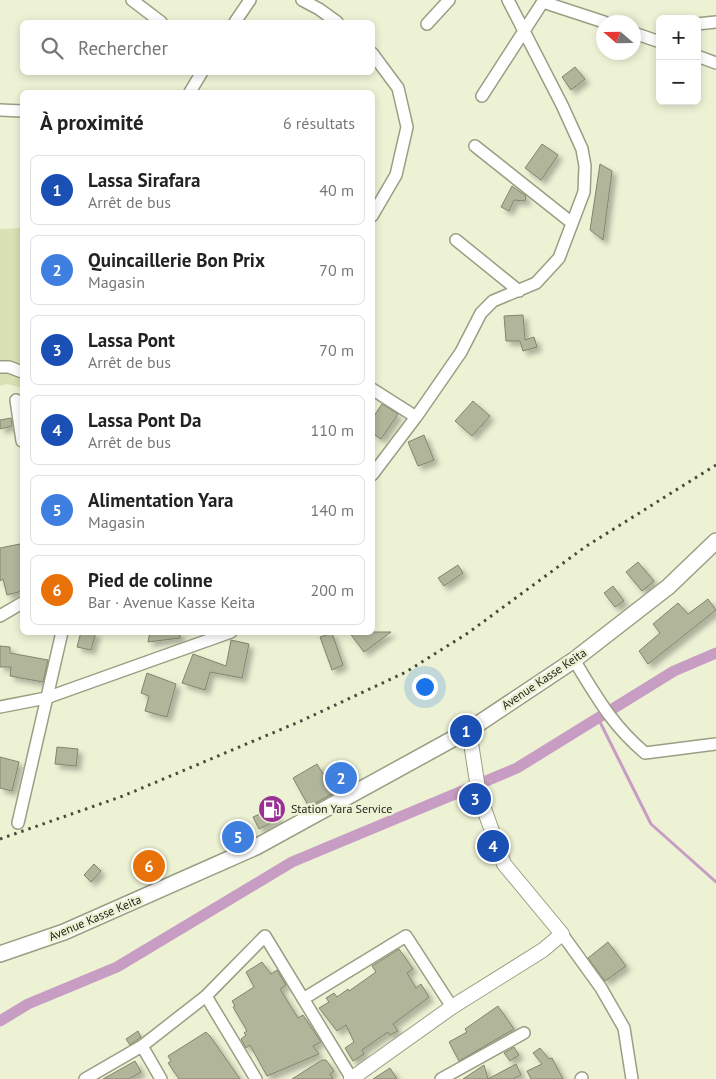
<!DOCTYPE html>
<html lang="fr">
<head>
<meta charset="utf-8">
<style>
  body { margin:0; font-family:"PT Sans",sans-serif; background:#f2f2f2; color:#222 }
  .controls { position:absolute; right:15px; top:15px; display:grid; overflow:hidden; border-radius:8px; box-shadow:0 2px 8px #0003 }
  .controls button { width:45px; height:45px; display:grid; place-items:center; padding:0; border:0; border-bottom:1px solid #e0e0e0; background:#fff; color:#222; font:25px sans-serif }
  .compass { position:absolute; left:596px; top:15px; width:45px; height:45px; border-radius:50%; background:#fff; box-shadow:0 2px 8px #0003; rotate:290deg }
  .you { position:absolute; left:424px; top:686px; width:18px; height:18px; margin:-12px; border:4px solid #fff; border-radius:50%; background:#1a73e8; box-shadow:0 0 0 8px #1a73e833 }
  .badge { display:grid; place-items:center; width:32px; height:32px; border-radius:50%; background:#993093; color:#fff; font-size:16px; font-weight:700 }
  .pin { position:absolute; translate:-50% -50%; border:2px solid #fff; box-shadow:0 1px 5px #0006 }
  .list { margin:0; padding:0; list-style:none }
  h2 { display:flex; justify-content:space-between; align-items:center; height:65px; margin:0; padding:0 20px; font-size:21px }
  h2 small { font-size:16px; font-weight:400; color:#767676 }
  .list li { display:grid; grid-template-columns:32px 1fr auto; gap:15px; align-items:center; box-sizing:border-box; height:70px; margin:0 10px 10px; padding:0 10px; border:1px solid #e0e0e0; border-radius:8px }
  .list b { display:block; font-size:19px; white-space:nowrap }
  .list p { margin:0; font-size:16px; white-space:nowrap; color:#767676 }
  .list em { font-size:16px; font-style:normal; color:#767676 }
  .icon { flex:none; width:28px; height:28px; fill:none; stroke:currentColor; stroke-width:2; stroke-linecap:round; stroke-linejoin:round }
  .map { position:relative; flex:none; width:716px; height:1079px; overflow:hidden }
  .search { position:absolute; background:#fff; box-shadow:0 2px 8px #0003; left:20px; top:20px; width:355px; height:55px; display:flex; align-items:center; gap:12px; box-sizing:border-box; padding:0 18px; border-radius:8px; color:#767676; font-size:19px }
  .panel { position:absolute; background:#fff; box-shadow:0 2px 8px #0003; left:20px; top:90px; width:355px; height:545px; border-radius:8px }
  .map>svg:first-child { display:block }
</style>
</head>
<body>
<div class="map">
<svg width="716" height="1079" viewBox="0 0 716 1079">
  <defs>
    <filter id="shadow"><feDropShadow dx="4.5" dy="4.5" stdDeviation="2.5" flood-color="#0004"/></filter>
  </defs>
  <rect width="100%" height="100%" fill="#edf2d5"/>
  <path fill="#dae1b4" d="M22 228V388L7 384 0 386V229Z"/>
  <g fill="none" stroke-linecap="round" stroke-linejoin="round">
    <path stroke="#c89dc3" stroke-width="3" d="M598 718 651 824 716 882"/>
    <path stroke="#c89dc3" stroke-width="11" d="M0 1021 28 1004 117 967 292 862 517 768 674 671 716 653"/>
  </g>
  <path fill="#b1b69b" stroke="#81856b" filter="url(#shadow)" d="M575 67 585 79 571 90 562 77Z
    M542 144 558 155 541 180 525 168Z
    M600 164 612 171 603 240 590 230Z
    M512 186 526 196 525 201 514 200 509 211 501 207Z
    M523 315 525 340 534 337 537 347 523 351 520 341H506L504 316Z
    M473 401 490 416 472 436 455 421Z
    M382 404 398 414 381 439 372 433V419Z
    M11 418 12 426 0 429V420Z
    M424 435 434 460 418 466 408 442Z
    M20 544 22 557V591L7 595 3 579 0 581V548Z
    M638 562 654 581 642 591 626 572Z
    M458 565 463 573 444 586 438 578Z
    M613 586 624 601 615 607 604 593Z
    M708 599 716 610 648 664 639 651 660 633 653 624 678 603 688 614Z
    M81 632H96L91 650 77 647Z
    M150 632H180V638L148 642Z
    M349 632H391L364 652Z
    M332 633 343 665 332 670 320 637Z
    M231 640 249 644 242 678 210 672 205 690 182 683 193 654 226 666Z
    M0 646 10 647V653L48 660 43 682 10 676 11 667H0Z
    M147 673 176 684 167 717 145 711 149 696 141 693Z
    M57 747 78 749 76 766 55 764Z
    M0 757 19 762 12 791 0 788Z
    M317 764 323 774 333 767 341 780 330 788 333 793 309 807 293 778Z
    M273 808 279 819 259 829 253 817Z
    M94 864 101 871 91 882 84 875Z
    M608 942 626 966 605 981 588 958Z
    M399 949 413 969 407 973 416 988 421 984 429 997 393 1024 398 1031 390 1035 388 1032 362 1050 364 1054 353 1061 345 1048 354 1042 346 1025 337 1031 319 1008 329 1002 326 998 334 993 337 997 348 989 349 991 376 972 372 966Z
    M262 962 271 974 277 970 286 985 280 989 298 1018 303 1015 321 1042 313 1046 319 1054 267 1076 250 1045 246 1048 241 1039 246 1035 244 1033 247 1031 233 1007 235 1006 232 1001 254 987 246 972Z
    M498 1006 514 1029 459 1061 449 1042 467 1032 465 1029Z
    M138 1031 141 1037 130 1045 126 1039Z
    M206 1032 210 1036 240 1079H179L168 1063 171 1061 168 1056Z
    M514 1047 519 1055 510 1061 504 1053Z
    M540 1048 549 1059 552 1058 563 1079H531L527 1071 542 1064 533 1053Z
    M322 1060H326L334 1071 330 1074 333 1079H292Z
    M135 1061 141 1072 129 1079H103Z
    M516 1064 521 1075 513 1079H463L484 1065 488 1079Z
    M390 1068 397 1079H373Z"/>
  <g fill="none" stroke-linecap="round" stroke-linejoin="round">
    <g stroke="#9a9e83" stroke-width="14">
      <path id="minor" d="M132 0 161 22
        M302 0 319 9 337 22
        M543 2 604 22
        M235 22 250 0
        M427 24 449 0
        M697 24 716 22
        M634 33 660 42
        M372 53 398 88 407 127 396 175 372 216
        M697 56 716 63
        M190 92 202 72
        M482 96 544 0
        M0 110 22 111
        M475 146 572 223
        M456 240 519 291
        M0 367H9L22 372
        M372 389 416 417
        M16 400 22 441
        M372 475 416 417 461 352 481 313 493 301 536 283 559 258 584 192 585 166 582 149 562 105 508 0
        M0 616 22 603
        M574 660C597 697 611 724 645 753L716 744
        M0 707 46 698 231 632
        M18 823 62 632
        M562 934 601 988 624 1028 632 1079
        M206 996 256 1079
        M303 999 406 936 452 1007
        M142 1046 161 1079
        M85 1079 142 1046 206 996 265 936 352 1079
        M441 1079 524 1033
        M581 1079 582 1078"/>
    </g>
    <g stroke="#9a9e83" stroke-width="16">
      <path id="tertiary" d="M351 1079 452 1007 543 950 562 934 504 864 479 795 469 730"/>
    </g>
    <g stroke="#9a9e83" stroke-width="18">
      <path id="secondary" d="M0 954 64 932 256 847 469 730 574 660 668 587 716 541"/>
    </g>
    <use href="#minor" stroke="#fff" stroke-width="11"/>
    <use href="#tertiary" stroke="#fff" stroke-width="14"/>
    <use href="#secondary" stroke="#fff" stroke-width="15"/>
    <path stroke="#494b3d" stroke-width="3" stroke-dasharray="2.5 5" stroke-linecap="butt" d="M0 839 123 796 301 721 406 672 468 633 585 547 716 465"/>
  </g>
  <defs>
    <g id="fuel-disc" transform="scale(1.4375)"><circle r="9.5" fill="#993093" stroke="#edf2d5"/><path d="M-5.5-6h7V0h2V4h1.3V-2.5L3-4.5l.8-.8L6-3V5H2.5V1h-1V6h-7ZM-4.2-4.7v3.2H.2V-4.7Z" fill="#fff"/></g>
  </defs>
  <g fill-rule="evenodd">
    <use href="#fuel-disc" x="272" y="809"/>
  </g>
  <g text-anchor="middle" stroke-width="5" stroke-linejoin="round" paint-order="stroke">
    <g font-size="12" fill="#1d1f15" stroke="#edf2d5">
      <text transform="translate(544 679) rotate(-34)" y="4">Avenue Kasse Keita</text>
      <text transform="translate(95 918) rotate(-23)" y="4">Avenue Kasse Keita</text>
    </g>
    <g font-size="12" fill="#1d1f15" stroke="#edf2d5" text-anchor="start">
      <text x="291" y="813">Station Yara Service</text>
    </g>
  </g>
</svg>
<div class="controls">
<button>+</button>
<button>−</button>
</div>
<svg class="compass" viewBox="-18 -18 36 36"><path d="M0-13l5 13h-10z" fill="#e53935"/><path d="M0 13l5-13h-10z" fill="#767676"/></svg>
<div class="you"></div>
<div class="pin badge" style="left:466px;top:731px;background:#1a4fb4">1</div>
<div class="pin badge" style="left:341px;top:778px;background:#3f7fe0">2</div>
<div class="pin badge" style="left:475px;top:799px;background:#1a4fb4">3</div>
<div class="pin badge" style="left:493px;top:846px;background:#1a4fb4">4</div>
<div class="pin badge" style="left:238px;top:837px;background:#3f7fe0">5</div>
<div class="pin badge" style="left:149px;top:866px;background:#e8710a">6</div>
<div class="search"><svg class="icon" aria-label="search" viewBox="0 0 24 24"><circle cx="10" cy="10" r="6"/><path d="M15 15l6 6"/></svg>Rechercher</div>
<section class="panel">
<h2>À proximité<small>6 résultats</small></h2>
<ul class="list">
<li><span class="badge" style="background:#1a4fb4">1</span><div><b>Lassa Sirafara</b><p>Arrêt de bus</p></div><em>40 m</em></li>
<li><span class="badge" style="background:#3f7fe0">2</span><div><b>Quincaillerie Bon Prix</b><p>Magasin</p></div><em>70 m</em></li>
<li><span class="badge" style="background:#1a4fb4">3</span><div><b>Lassa Pont</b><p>Arrêt de bus</p></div><em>70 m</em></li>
<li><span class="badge" style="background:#1a4fb4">4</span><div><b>Lassa Pont Da</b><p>Arrêt de bus</p></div><em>110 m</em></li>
<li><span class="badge" style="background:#3f7fe0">5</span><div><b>Alimentation Yara</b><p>Magasin</p></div><em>140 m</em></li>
<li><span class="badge" style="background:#e8710a">6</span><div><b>Pied de colinne</b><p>Bar · Avenue Kasse Keita</p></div><em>200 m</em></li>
</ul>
</section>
</div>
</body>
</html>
